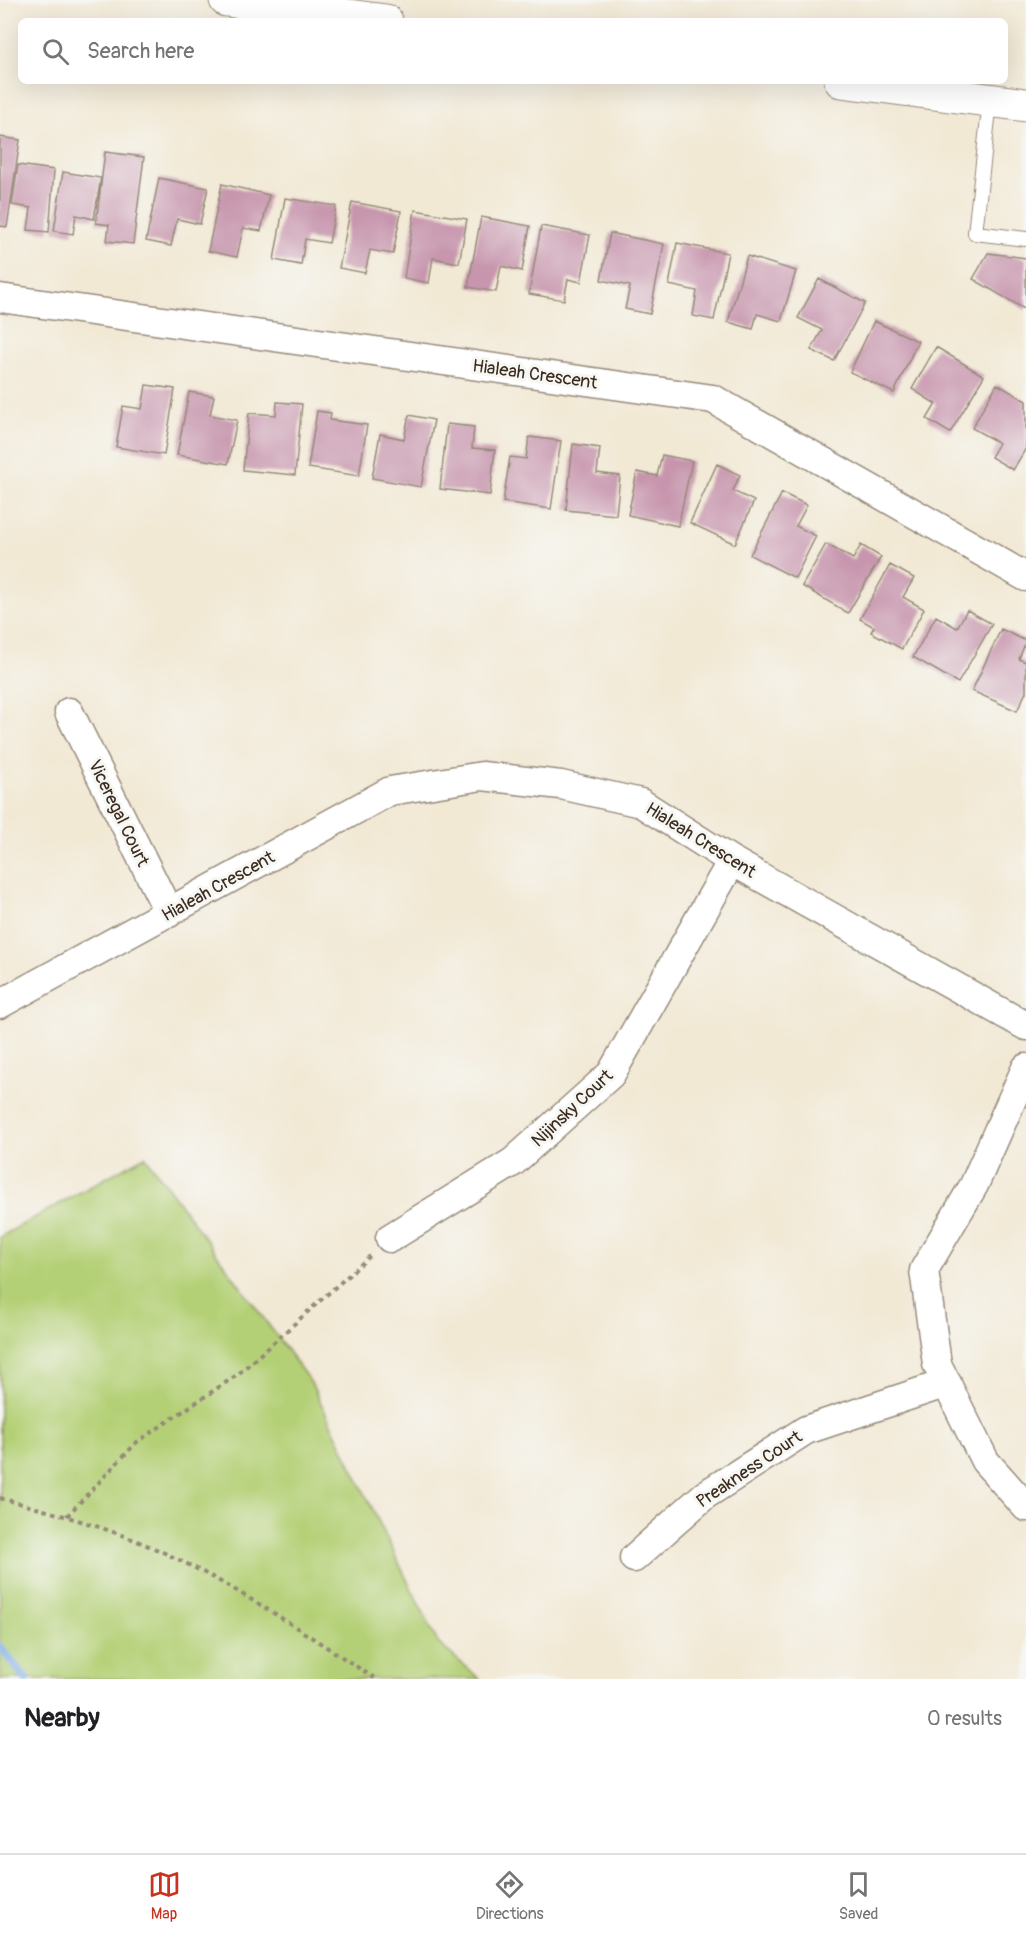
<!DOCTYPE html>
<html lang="en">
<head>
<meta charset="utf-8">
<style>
  body { margin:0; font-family:Pangolin,sans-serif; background:#f2f2f2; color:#202124 }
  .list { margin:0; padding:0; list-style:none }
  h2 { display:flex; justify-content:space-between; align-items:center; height:78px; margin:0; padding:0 24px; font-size:26px }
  h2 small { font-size:20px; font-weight:400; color:#757577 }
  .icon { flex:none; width:33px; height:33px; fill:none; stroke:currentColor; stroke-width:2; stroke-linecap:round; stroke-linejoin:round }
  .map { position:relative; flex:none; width:1026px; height:1679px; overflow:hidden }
  .search { position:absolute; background:#fff; box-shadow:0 6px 24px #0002; left:18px; right:18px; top:18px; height:66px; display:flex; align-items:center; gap:15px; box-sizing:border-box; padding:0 21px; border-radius:9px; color:#757577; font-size:22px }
  .sheet { height:174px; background:#fff }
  nav { display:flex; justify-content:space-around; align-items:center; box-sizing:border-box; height:84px; border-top:2px solid #e0e0e0; background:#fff; font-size:16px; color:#757577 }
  nav a { display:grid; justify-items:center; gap:3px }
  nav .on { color:#c8321e }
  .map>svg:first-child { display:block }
</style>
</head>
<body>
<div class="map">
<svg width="1026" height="1679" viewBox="0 0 1026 1679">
  <rect width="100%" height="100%" fill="#f6f6f2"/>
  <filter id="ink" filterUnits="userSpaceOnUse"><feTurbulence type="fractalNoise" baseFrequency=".0167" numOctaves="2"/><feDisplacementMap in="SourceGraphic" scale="12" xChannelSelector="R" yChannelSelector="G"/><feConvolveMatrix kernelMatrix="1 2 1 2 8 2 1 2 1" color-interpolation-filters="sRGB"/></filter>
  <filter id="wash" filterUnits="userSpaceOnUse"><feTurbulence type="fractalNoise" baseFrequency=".008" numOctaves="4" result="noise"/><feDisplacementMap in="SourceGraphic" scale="24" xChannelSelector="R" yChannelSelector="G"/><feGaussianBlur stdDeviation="1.35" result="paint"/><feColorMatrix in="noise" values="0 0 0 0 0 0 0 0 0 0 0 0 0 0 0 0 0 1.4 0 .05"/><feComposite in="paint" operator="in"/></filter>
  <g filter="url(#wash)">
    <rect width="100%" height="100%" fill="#f2e9d5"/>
    <path fill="#b4d076" stroke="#787d4a" stroke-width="1.5" d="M145 1156 311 1383 438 1643 480 1679H0V1237Z"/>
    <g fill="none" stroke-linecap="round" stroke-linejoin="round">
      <path stroke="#7cace7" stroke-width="8" d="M0 1647 26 1679"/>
    </g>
    <g id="blocks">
      <path fill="#c796ae" d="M0 137 20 140 7 227 0 226Z
        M105 152 144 157 133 244 107 241 109 225 96 223Z
        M18 165 54 170 49 232 28 230 31 208 12 205Z
        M63 172 101 178 94 219 76 215 73 234 54 231Z
        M159 178 208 188 200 224 177 219 171 246 146 241Z
        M222 184 269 195 261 231 243 228 237 257 208 251Z
        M285 198 336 206 329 243 305 239 301 265 274 260Z
        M352 202 401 211 393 254 370 250 365 273 339 268Z
        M415 210 467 219 459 263 433 258 429 283 404 278Z
        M481 217 530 226 522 271 501 266 496 292 468 287Z
        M541 226 590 235 581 282 568 279 564 300 529 294Z
        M610 233 664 244 650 314 625 309 630 286 601 280Z
        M677 243 728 253 714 320 693 316 697 291 669 285Z
        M988 253 1026 258V310L973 279Z
        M747 256 796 271 781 321 757 314 753 329 728 322Z
        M819 279 865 303 834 361 811 350 822 330 798 318Z
        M874 321 918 341 894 393 850 372Z
        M936 347 984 376 950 433 927 419 936 404 912 389Z
        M997 384 1026 401V448L1013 470 991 457 999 443 972 428Z
        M146 385 175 389 164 455 116 447 123 406 142 409Z
        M189 392 214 396 210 415 237 420 228 464 177 455Z
        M277 402 302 404 295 475 243 470 249 413 276 415Z
        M317 411 331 413 330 420 367 425 359 476 308 468Z
        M409 415 434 420 421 487 372 478 380 434 404 439Z
        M447 424 474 427 472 448 495 450 490 495 440 489Z
        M529 437 561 441 551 509 503 502 510 457 526 459Z
        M573 444 600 448 597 473 620 476 616 515 566 510Z
        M662 455 692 461 678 526 628 515 637 472 657 476Z
        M717 464 740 475 733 491 754 501 735 544 690 523Z
        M782 493 807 505 796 526 816 536 795 578 750 555Z
        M826 544 853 559 861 545 881 557 848 613 802 586Z
        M890 565 914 578 903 597 924 609 902 649 871 632 874 627 860 619Z
        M967 610 992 624 958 683 913 657 936 616 957 628Z
        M1001 629 1026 641 1019 659 1026 662V692L1017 711 972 691Z"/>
    </g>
  </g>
  <g filter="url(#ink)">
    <use href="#blocks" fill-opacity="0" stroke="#968a7a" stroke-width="1.5"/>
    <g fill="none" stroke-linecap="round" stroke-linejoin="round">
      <g stroke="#968a7a" stroke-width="16">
        <path id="service" d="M990 101 975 233 1026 239"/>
      </g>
      <g stroke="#968a7a" stroke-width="31">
        <path id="minor" d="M0 298 713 399 1026 577
          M69 712 169 913
          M0 1004 390 791 482 776 561 785 641 803 732 861 1026 1026
          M1026 1068 974 1185 924 1270 937 1364 985 1461 1026 1507
          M390 1238 513 1162 611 1074 732 861
          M634 1558 705 1495 806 1430 947 1383"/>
      </g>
      <g stroke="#968a7a" stroke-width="35">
        <path id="secondary" d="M226 0 386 21
          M841 81 1026 105"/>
      </g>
      <path stroke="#968a7a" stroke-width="4" stroke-dasharray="4.5 4.5" stroke-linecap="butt" d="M0 1498C59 1514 118 1530 173 1557 244 1591 310 1637 376 1679
        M67 1516 137 1442 237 1375 370 1256"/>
      <use href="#service" stroke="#fff" stroke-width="14"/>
      <use href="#minor" stroke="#fff" stroke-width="28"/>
      <use href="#secondary" stroke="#fff" stroke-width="33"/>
    </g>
  </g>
  <g text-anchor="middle" stroke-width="6" stroke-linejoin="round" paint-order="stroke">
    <g font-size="18" fill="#3b2a1e" stroke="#f6f6f2">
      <text transform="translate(535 374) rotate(8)" y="6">Hialeah Crescent</text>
      <text transform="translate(119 813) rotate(64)" y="6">Viceregal Court</text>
      <text transform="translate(701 840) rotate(32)" y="6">Hialeah Crescent</text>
      <text transform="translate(218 886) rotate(-29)" y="6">Hialeah Crescent</text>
      <text transform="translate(572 1108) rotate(-43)" y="6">Nijinsky Court</text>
      <text transform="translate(749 1469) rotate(-34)" y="6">Preakness Court</text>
    </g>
  </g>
</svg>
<div class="search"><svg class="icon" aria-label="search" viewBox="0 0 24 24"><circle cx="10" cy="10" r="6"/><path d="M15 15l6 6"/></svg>Search here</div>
</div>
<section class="sheet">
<h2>Nearby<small>0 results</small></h2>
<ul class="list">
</ul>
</section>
<nav>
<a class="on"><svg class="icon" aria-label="map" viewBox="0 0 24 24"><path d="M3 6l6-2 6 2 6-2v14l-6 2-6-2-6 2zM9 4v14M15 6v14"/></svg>Map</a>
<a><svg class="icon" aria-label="directions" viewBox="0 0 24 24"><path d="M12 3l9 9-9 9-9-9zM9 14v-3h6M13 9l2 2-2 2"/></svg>Directions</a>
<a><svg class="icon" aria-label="saved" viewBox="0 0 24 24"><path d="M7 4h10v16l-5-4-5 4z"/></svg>Saved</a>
</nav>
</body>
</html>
